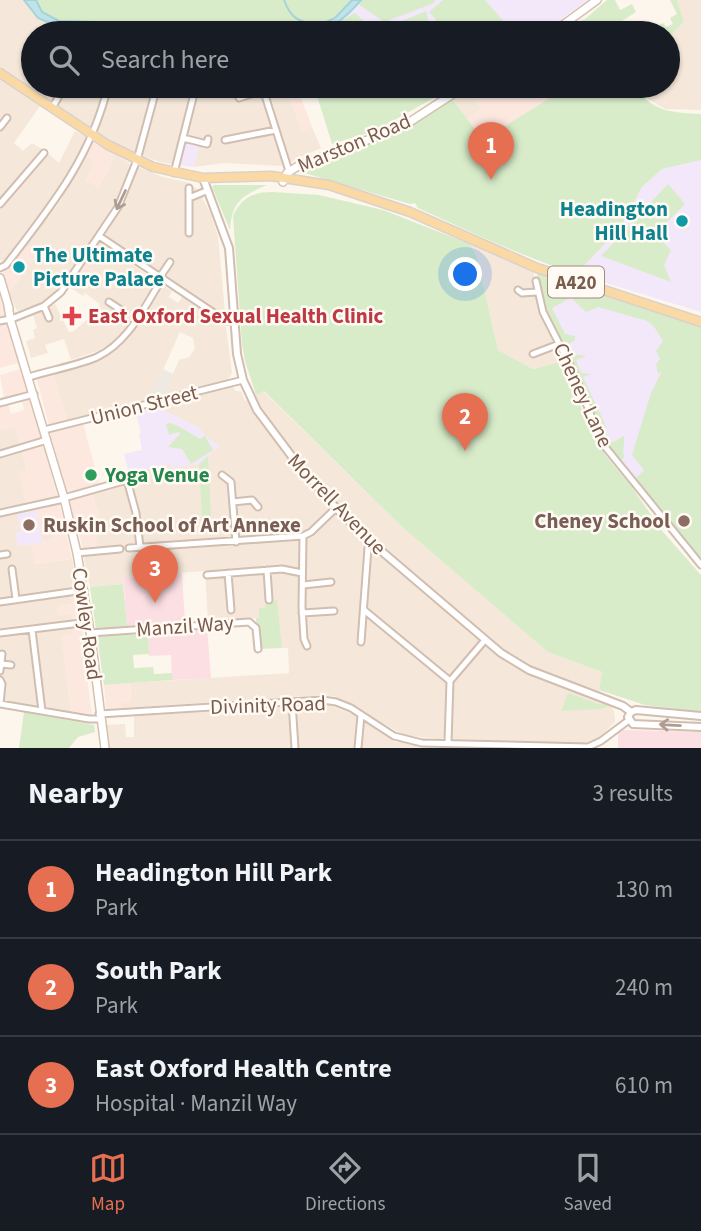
<!DOCTYPE html>
<html lang="en">
<head>
<meta charset="utf-8">
<style>
  body { margin:0; font-family:"Source Sans 3",sans-serif; background:#242831; color:#f1f3f6 }
  .you { position:absolute; left:466px; top:275px; width:24px; height:24px; margin:-18px; border:5px solid #fff; border-radius:50%; background:#1a73e8; box-shadow:0 0 0 10px #1a73e833 }
  .badge { display:grid; place-items:center; width:46px; height:46px; border-radius:50%; background:#e76f51; color:#fff; font-size:23px; font-weight:700 }
  .pin { position:absolute; translate:-50% -58px; filter:drop-shadow(0 2px 4px #0008) }
  .pin::after { content:''; position:absolute; top:37px; width:24px; height:21px; background:inherit; clip-path:polygon(0 0,100% 0,50% 100%) }
  .list { margin:0; padding:0; list-style:none }
  h2 { display:flex; justify-content:space-between; align-items:center; height:91px; margin:0; padding:0 28px; font-size:30px }
  h2 small { font-size:23px; font-weight:400; color:#9ea1a6 }
  .list li { display:grid; grid-template-columns:46px 1fr auto; gap:21px; align-items:center; box-sizing:border-box; height:98px; padding:0 28px; border-top:2px solid #363941 }
  .list b { display:block; font-size:26px; white-space:nowrap }
  .list p { margin:0; font-size:23px; white-space:nowrap; color:#9ea1a6 }
  .list em { font-size:23px; font-style:normal; color:#9ea1a6 }
  .icon { flex:none; width:38px; height:38px; fill:none; stroke:currentColor; stroke-width:2; stroke-linecap:round; stroke-linejoin:round }
  .map { position:relative; flex:none; width:701px; height:748px; overflow:hidden }
  .search { position:absolute; background:#171b24; box-shadow:0 2px 5px #0004; left:21px; right:21px; top:21px; height:77px; display:flex; align-items:center; gap:18px; box-sizing:border-box; padding:0 24px; border-radius:38px; color:#9ea1a6; font-size:26px }
  .sheet { height:385px; background:#171b24 }
  nav { display:flex; justify-content:space-around; align-items:center; box-sizing:border-box; height:98px; border-top:2px solid #363941; background:#171b24; font-size:19px; color:#9ea1a6 }
  nav a { display:grid; justify-items:center; gap:4px }
  nav .on { color:#e76f51 }
  .map>svg:first-child { display:block }
</style>
</head>
<body>
<div class="map">
<svg width="701" height="748" viewBox="0 0 701 748">
  <rect width="100%" height="100%" fill="#fdf6ec"/>
  <path fill="#f5e8da" d="M0 0H24L38 18 64 29 131 28 144 33H33V86H291L287 92 302 130 312 127 321 148 282 166 224 163 194 167 159 162 118 145 0 67Z
    M677 0H701V110L665 109 649 99 636 86H668V38L684 22Z
    M0 77 40 106 14 143 23 151 32 143 45 151 59 163 75 131 87 137 55 196 3 262 0 260Z
    M466 88 482 108 467 119 452 99Z
    M85 154 97 161 86 180 99 187 116 155 129 163 130 166 115 203 57 291 42 303 17 311 9 292 38 254 27 245 61 200Z
    M138 167 163 177 186 182 197 189 210 212 218 236 225 312 222 315 104 235 121 210Z
    M100 242 156 281 123 332 112 343 100 350 71 360 64 339 45 345 48 353 31 358 26 341 35 338 33 330 37 328 33 315 55 304 69 332 74 331 89 318 100 304 85 293 83 296 69 287Z
    M470 244 532 270 534 273V289L540 309 564 361 533 369 498 350 477 257Z
    M164 286 172 291 169 297 178 303 182 297 226 327 232 373 228 380 167 394 166 390 179 360 189 357 195 349 193 338 180 332 154 390 146 402 67 420 53 374 95 361 116 350 133 332Z
    M232 386 236 391H241L245 401 263 391 400 525 548 652 602 672 599 690 614 711 615 722 598 739 589 743H581L453 739 450 736 440 739 404 735 336 697 326 695 121 708 120 702 131 701 130 683 289 673 288 648H282L276 600 265 602V608L259 618 208 623 205 571 123 577V584L90 587 83 554 97 552 95 533 103 531 91 488 130 478 129 474 170 463 219 446 167 412 164 403Z
    M15 426 27 470 19 473 36 510 40 530 52 528 55 539 43 541 34 564 72 559 79 595 70 596 72 604 58 606 59 615 72 613 74 633 62 637 71 713 0 700V427L1 430Z
    M329 705 355 715 395 742 520 748H109L106 725 125 724 126 737H134V716Z"/>
  <path fill="#fde8e0" d="M471 86H569L483 141 467 119 482 108 466 88Z
    M297 87 312 127 302 131 287 91Z
    M92 142 116 155 99 187 86 180 94 166 91 164 93 160 85 156Z
    M27 245 38 254 9 292 3 273Z
    M85 264 102 275 104 272 116 280 109 290 80 270Z
    M0 295 28 391 4 398 0 375 20 369 18 363 0 368Z
    M53 374 67 420 49 425 37 380Z
    M30 398 60 506 72 559 34 564 31 545 43 544V541L54 538 52 528 40 530 36 510 26 504 19 472 27 469 15 427 1 430 0 427V407L8 404 11 414 24 410 22 400Z
    M83 423 100 486 91 489 103 531 95 533 98 547 83 549 50 432Z
    M79 595 82 620 73 621 71 613 59 615 58 606 72 604 70 596Z
    M82 627 86 669 92 716 71 713 64 655 62 637 73 633V628Z
    M130 683 131 702H121V708L106 709 104 685Z"/>
  <path fill="#efe9e4" d="M163 369 173 374 166 390 169 395 146 402Z"/>
  <path fill="#f3e8fa" d="M286 0H588L541 33H312V29Z
    M184 140 200 145 194 167 178 163Z
    M701 160V312L576 274 620 228 642 187 662 169Z
    M537 275 701 324V561L620 463 598 428Z
    M164 403 167 412 200 428 204 435 219 446 199 464 172 468 170 464 129 474 124 454 142 450 139 434 141 433 135 410Z
    M36 510 43 543 18 546 15 533 21 532 17 514Z"/>
  <path fill="#fbdfe3" d="M182 573 185 623 127 627 123 577Z
    M207 627 211 678 172 680 171 655 149 656 148 631Z
    M624 730 701 732V748H618V732Z"/>
  <path fill="#d8ecc9" d="M36 0H352L353 1 335 18 302 33H155L139 23 59 21 41 12Z
    M361 0H436L432 4 384 22 358 4Z
    M443 0H485L514 33H439L443 28 429 12Z
    M607 0H615L620 10 632 4 636 12 608 30 609 33H589L577 23 585 19Z
    M670 0H677L684 22 668 38V33H644L663 23 666 27 673 24 670 18 677 14Z
    M426 11 430 28 425 33 400 27 402 21Z
    M355 13 377 33H319Z
    M314 86H440L446 91 375 131 332 144Z
    M569 86H632C656 112 666 112 701 114V160L662 169 642 187 620 228 576 274C522 256 470 232 418 208L415 203 410 204 301 172 299 169 400 133 452 99 483 140Z
    M668 184 685 204 655 234 671 250 664 265 671 282 601 256Z
    M214 185H267C242 196 232 201 230 230L212 187Z
    M272 192 319 195 383 210 470 244 477 257 498 350 533 369 564 361 584 415 606 456 631 486 663 532 701 575V712L645 705 599 690 602 672 548 652 400 525 264 391 256 395 245 361 242 344 233 216C241 198 253 192 272 192Z
    M540 273 585 289 701 324V561L634 480 644 470 632 455 651 393 662 371 658 374 656 364 660 359 656 351 663 341C658 333 655 326 647 321L598 307 586 312 571 298 552 308 565 334 575 336V340L569 344C575 360 574 353 586 356L576 360 581 373 591 374 583 377 604 422 609 441 613 442 624 436C625 444 622 449 624 457L620 463 609 451 551 326 539 289 537 275Z
    M170 423C176 424 194 435 200 439L205 436 213 450 191 464 182 449 168 447 180 434 178 432 169 435 166 424Z
    M208 456 211 516 202 517 199 464Z
    M123 584 128 635 148 634 149 654 133 655 134 668 153 667 154 674 172 673V680L104 685 90 587Z
    M277 600 282 648 258 649 256 618H259V608H265V602Z
    M568 693 601 705 602 703 609 706 601 709 561 711Z
    M24 712 94 725 95 732 78 737 69 748H19Z"/>
  <path fill="#bfe3e8" stroke="#a5d3da" stroke-width="2" d="M24 0H36L42 12 59 21 139 23 155 33H144L130 28 64 29 38 18Z
    M352 0H361C345 19 328 33 302 33L335 18Z"/>
  <g fill="none" stroke-linecap="round" stroke-linejoin="round">
    <path stroke="#a5d3da" stroke-width="2" d="M284 0C290 16 296 21 313 24L316 30"/>
    <g stroke="#d1beb0" stroke-width="9">
      <path id="minor" d="M118 33V32
        M72 86 87 90 88 86
        M262 86 289 171
        M239 98 264 90
        M52 108 65 86
        M0 127 7 118
        M183 138 207 144 208 139
        M225 140 276 130
        M174 173 196 86
        M189 198 206 191
        M0 204 44 153
        M189 233V188
        M99 236 226 321H235
        M0 268 6 265C50 208 91 158 108 86
        M160 277 170 262
        M536 281 543 312 574 373 602 443 701 565
        M518 290 522 293 536 292
        M109 302 124 312
        M44 306 49 318
        M14 318 44 306 61 292 118 207 137 160 157 86
        M0 321 10 319
        M533 354 559 344
        M29 377C51 370 76 366 97 357 128 343 145 306 162 279
        M0 403 34 394
        M44 430 243 380
        M0 454 47 440
        M222 475 231 482 236 542
        M64 498 127 480 136 513 140 547
        M233 502 252 500 258 507
        M0 513 64 499
        M303 536 302 607 304 639 307 646
        M129 548 303 536 311 532 336 508
        M77 553 120 549
        M0 555 7 554
        M12 569 16 599
        M267 570 269 600
        M228 573 231 610
        M207 575 282 569 302 573
        M303 585 331 582
        M0 602 84 590
        M364 610 450 681
        M302 613 334 611
        M32 630 42 711
        M0 633 89 622
        M90 633 249 622 256 628 258 649
        M361 642 368 548 372 543
        M1 664 11 665
        M0 671 2 654
        M0 680 2 684 0 704
        M292 702 295 748
        M0 704 89 719H100
        M99 714 323 700 336 702 351 708 394 736 422 743 588 747 601 741 629 720
        M448 742 450 681 485 640
        M358 748 361 715"/>
    </g>
    <g stroke="#d1beb0" stroke-width="10">
      <path id="tertiary" d="M203 178 229 248 237 354 243 380 257 410 293 458 336 508 372 543 501 653 529 670 623 706 631 712
        M631 712 628 717 633 724 701 727
        M631 712 636 710 701 716"/>
    </g>
    <g stroke="#d6c0b0" stroke-width="10">
      <path id="secondary" d="M552 33 597 0
        M283 182 287 173 298 166 402 127 465 86
        M0 278 9 308
        M8 306 11 322 64 498 77 553 91 638 105 748"/>
    </g>
    <g stroke="#dad1cd" stroke-width="11">
      <path id="primary" d="M0 73 108 145 153 167 203 178 271 176 329 185 410 212 537 268 701 322"/>
    </g>
    <use href="#minor" stroke="#fff" stroke-width="5"/>
    <use href="#tertiary" stroke="#fff" stroke-width="6"/>
    <use href="#secondary" stroke="#fff" stroke-width="7"/>
    <use href="#primary" stroke="#fbd9a5" stroke-width="8"/>
  </g>
  <defs><path id="oneway-shaft" d="M-6 0H5M1.5-3L5.5 0L1.5 3" fill="none" stroke-width="1.6" stroke-linecap="round" stroke-linejoin="round" transform="scale(1.75)"/></defs>
  <g stroke="#af9d94">
    <use href="#oneway-shaft" transform="translate(121 200) rotate(115)"/>
    <use href="#oneway-shaft" transform="translate(670 725) rotate(-177)"/>
  </g>
  <g fill="#0f9aa8" stroke="#fffaf3" stroke-width="2.5">
    <circle cx="682" cy="221" r="7"/>
    <circle cx="19" cy="267" r="7"/>
  </g>
  <path fill="#e0444e" stroke="#fffaf3" stroke-width="2.5" d="M68.5 305.5h7v7h7v7h-7v7h-7v-7h-7v-7h7z"/>
  <circle fill="#2e9e5b" stroke="#fffaf3" stroke-width="2.5" cx="91" cy="475" r="7"/>
  <g fill="#8d6e63" stroke="#fffaf3" stroke-width="2.5">
    <circle cx="684" cy="521" r="7"/>
    <circle cx="29" cy="525" r="7"/>
  </g>
  <g text-anchor="middle" stroke-width="5" stroke-linejoin="round" paint-order="stroke">
    <rect fill="#fffaf3" stroke="#a28b7f" stroke-width="2" x="548" y="266.5" width="56" height="31" rx="5"/>
    <g font-size="19" font-weight="bold" fill="#7a5c4d">
      <text x="576" y="289">A420</text>
    </g>
    <g font-size="21" fill="#7a5c4d" stroke="#fffaf3">
      <text transform="translate(354 143) rotate(-23)" y="7">Marston Road</text>
      <text transform="translate(583 395) rotate(65)" y="7">Cheney Lane</text>
      <text transform="translate(144 405) rotate(-14)" y="7">Union Street</text>
      <text transform="translate(337 504) rotate(46)" y="7">Morrell Avenue</text>
      <text transform="translate(87 624) rotate(82)" y="7">Cowley Road</text>
      <text transform="translate(185 626) rotate(-4)" y="7">Manzil Way</text>
      <text transform="translate(268 705) rotate(-2)" y="7">Divinity Road</text>
    </g>
    <g font-size="21" font-weight="bold" fill="#0d838f" stroke="#fffaf3" text-anchor="end">
      <text x="668" y="216">Headington<tspan x="668" dy="24">Hill Hall</tspan></text>
      <text x="33" y="262" text-anchor="start">The Ultimate<tspan x="33" dy="24">Picture Palace</tspan></text>
    </g>
    <g font-size="21" font-weight="bold" fill="#be3a42" stroke="#fffaf3" text-anchor="start">
      <text x="88" y="323">East Oxford Sexual Health Clinic</text>
    </g>
    <g font-size="21" font-weight="bold" fill="#27864d" stroke="#fffaf3" text-anchor="start">
      <text x="105" y="482">Yoga Venue</text>
    </g>
    <g font-size="21" font-weight="bold" fill="#785e54" stroke="#fffaf3" text-anchor="end">
      <text x="670" y="528">Cheney School</text>
      <text x="43" y="532" text-anchor="start">Ruskin School of Art Annexe</text>
    </g>
  </g>
</svg>
<div class="you"></div>
<div class="pin badge" style="left:491px;top:180px">1</div>
<div class="pin badge" style="left:465px;top:451px">2</div>
<div class="pin badge" style="left:155px;top:603px">3</div>
<div class="search"><svg class="icon" aria-label="search" viewBox="0 0 24 24"><circle cx="10" cy="10" r="6"/><path d="M15 15l6 6"/></svg>Search here</div>
</div>
<section class="sheet">
<h2>Nearby<small>3 results</small></h2>
<ul class="list">
<li><span class="badge">1</span><div><b>Headington Hill Park</b><p>Park</p></div><em>130 m</em></li>
<li><span class="badge">2</span><div><b>South Park</b><p>Park</p></div><em>240 m</em></li>
<li><span class="badge">3</span><div><b>East Oxford Health Centre</b><p>Hospital · Manzil Way</p></div><em>610 m</em></li>
</ul>
</section>
<nav>
<a class="on"><svg class="icon" aria-label="map" viewBox="0 0 24 24"><path d="M3 6l6-2 6 2 6-2v14l-6 2-6-2-6 2zM9 4v14M15 6v14"/></svg>Map</a>
<a><svg class="icon" aria-label="directions" viewBox="0 0 24 24"><path d="M12 3l9 9-9 9-9-9zM9 14v-3h6M13 9l2 2-2 2"/></svg>Directions</a>
<a><svg class="icon" aria-label="saved" viewBox="0 0 24 24"><path d="M7 4h10v16l-5-4-5 4z"/></svg>Saved</a>
</nav>
</body>
</html>
